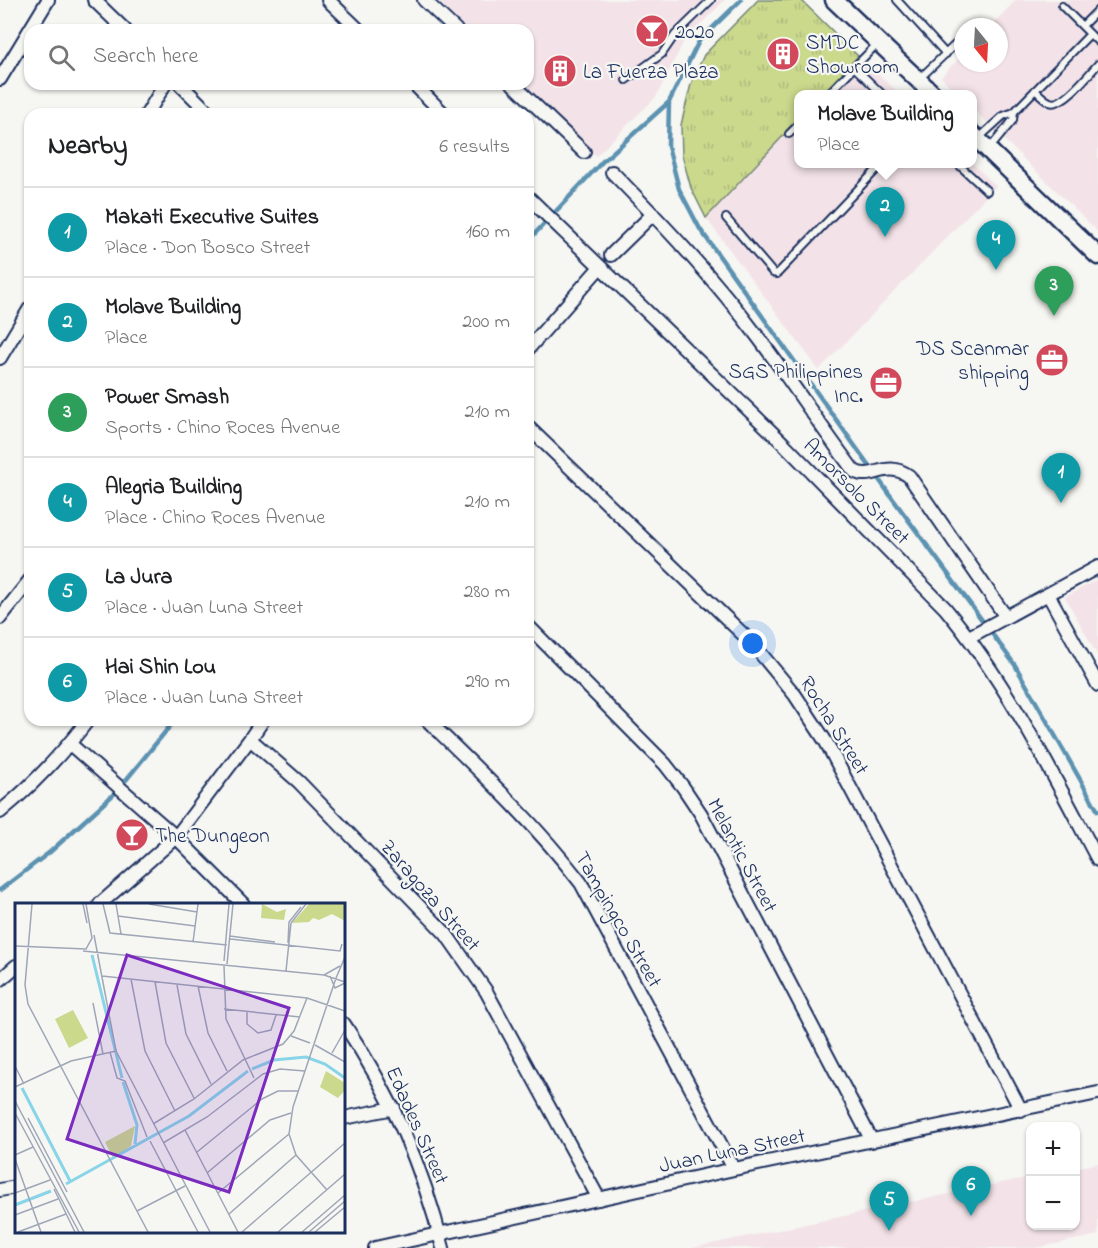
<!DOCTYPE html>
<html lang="en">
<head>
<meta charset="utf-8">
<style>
  body { margin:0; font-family:"Indie Flower",sans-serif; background:#f6f6f6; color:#202124 }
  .controls { position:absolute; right:18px; bottom:18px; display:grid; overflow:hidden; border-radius:12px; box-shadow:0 2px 4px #0004 }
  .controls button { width:54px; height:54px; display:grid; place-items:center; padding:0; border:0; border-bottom:2px solid #e0e0e0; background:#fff; color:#202124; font:30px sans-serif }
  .compass { position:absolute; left:954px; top:18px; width:54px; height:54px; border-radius:50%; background:#fff; box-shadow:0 2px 4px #0004; rotate:162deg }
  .you { position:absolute; left:753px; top:644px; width:21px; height:21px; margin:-15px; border:4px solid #fff; border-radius:50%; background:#1a73e8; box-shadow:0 0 0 9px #1a73e833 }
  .badge { display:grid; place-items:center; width:39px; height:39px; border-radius:50%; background:#d1495b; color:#fff; font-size:20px; font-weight:700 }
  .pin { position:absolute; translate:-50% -50px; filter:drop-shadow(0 2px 3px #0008) }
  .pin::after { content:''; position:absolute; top:32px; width:21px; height:18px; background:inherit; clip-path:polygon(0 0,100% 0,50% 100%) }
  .popup { position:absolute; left:794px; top:90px; width:183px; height:78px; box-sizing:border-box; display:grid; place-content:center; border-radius:12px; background:#fff; filter:drop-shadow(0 2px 4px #0005); font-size:20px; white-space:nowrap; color:#757577 }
  .popup b { font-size:22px; color:#202124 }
  .popup::after { content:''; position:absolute; left:50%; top:100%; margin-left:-12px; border:12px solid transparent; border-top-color:#fff }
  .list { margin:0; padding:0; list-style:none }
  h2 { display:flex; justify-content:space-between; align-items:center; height:78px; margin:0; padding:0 24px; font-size:26px }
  h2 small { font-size:20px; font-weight:400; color:#757577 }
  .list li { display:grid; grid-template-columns:39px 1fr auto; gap:18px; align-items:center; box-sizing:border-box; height:90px; padding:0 24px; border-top:2px solid #e0e0e0 }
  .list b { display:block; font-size:22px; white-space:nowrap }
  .list p { margin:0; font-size:20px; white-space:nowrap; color:#757577 }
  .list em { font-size:20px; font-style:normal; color:#757577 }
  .icon { flex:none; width:33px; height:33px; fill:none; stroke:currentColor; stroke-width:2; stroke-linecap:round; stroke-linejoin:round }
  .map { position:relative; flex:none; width:1098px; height:1248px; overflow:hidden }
  .search { position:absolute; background:#fff; box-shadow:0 2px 4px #0004; left:24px; top:24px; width:510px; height:66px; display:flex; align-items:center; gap:15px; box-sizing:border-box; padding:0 21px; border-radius:18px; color:#757577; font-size:22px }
  .panel { position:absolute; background:#fff; box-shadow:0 2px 4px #0004; left:24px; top:108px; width:510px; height:618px; border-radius:18px }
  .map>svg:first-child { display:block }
</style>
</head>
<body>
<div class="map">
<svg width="1098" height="1248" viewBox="0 0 1098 1248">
  <defs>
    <pattern id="grass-tufts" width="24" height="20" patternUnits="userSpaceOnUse" patternTransform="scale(1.5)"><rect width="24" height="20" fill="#cbd98d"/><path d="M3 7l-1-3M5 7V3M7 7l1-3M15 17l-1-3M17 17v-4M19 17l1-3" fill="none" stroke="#aebb7c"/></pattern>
  </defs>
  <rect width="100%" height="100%" fill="#f6f6f2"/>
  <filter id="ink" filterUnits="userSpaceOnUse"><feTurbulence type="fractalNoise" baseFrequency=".0167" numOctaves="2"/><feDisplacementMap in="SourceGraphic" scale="12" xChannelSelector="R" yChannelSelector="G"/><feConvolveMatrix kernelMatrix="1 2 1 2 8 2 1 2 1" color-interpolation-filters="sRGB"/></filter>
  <g filter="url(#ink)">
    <path fill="#f3e3e8" d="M437 0H725L684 41 656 97 596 156 523 84H528V30H467Z
      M1016 0H1098V232L972 108V94H958L941 77 963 54V63H999V27H990Z
      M858 56 900 94H822Z
      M798 120V164L972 163 996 186 819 370 706 218Z
      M1098 579V656L1065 597Z
      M1098 1163V1235L1036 1248H692L1030 1177V1226H1076V1168Z"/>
    <path fill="url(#grass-tufts)" stroke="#738476" stroke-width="1.5" d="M758 0H801L858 56 822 94H798V120L706 218 691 188 682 155 681 125 691 84 704 55Z"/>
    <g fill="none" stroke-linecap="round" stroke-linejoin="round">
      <path stroke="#5c92b1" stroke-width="4.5" d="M669 102 668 146 679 189 700 229 890 495 1015 665 1098 811
        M528 241 602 162 669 102 699 41 741 0
        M126 780 175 720
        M0 890 50 852 115 793"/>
      <g stroke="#1b2f5e" stroke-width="10">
        <path id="lane" d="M897 0 946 54
          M1062 6 1098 42
          M1082 26 1098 10
          M854 67 882 94
          M626 80 662 54 675 35 711 0
          M918 80 963 37
          M1035 90C1039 94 1045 100 1050 102 1062 108 1090 73 1098 64
          M828 94 878 43
          M789 134 798 125
          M980 137 1003 116 1014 112 1090 34
          M990 148 1013 120 1014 112
          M958 164 987 191
          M726 218 773 273 777 274 882 164"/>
      </g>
      <g stroke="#1b2f5e" stroke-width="16">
        <path id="street" d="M94 0 125 30
          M328 0 359 30
          M424 0 456 30
          M0 79 48 0
          M180 84 210 114
          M414 84 444 114
          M513 84 584 152
          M147 114 165 84
          M612 172C663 224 714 278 758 337 791 381 821 427 854 471 873 482 885 459 909 476L1006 617
          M528 197 784 444 945 608C1008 684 1052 773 1098 860
          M611 255 653 214
          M528 349 600 267
          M0 358 30 308
          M528 427 752 643 795 695 826 742 1021 1110
          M1048 594 1098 685
          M0 618 30 580
          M528 626 665 764 683 787 701 814 722 854 872 1141
          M969 637 1098 567
          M427 720C482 773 534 822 581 883L734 1169
          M250 739 299 782 446 934 486 991 599 1199
          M70 744 176 837 243 904
          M0 812C33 785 62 754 88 720
          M100 904 176 837 250 739 263 720
          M0 980 16 966
          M344 1024C390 1092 423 1168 443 1248
          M344 1118 394 1108
          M0 1190 16 1187
          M375 1248 734 1169 1098 1093"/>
      </g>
      <g stroke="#1b2f5e" stroke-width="21">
        <path id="secondary" d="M834 0 933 94
          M972 134 1098 256"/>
      </g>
      <use href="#lane" stroke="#f6f6f2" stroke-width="6"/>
      <use href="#street" stroke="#f6f6f2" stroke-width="12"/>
      <use href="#secondary" stroke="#f6f6f2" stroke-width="16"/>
    </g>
  </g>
  <defs>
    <g id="bar-disc" transform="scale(1.725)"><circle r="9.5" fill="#d1495b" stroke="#f6f6f2"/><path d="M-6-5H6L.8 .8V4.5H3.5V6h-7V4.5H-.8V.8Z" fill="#fff"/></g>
    <g id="building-disc" transform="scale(1.725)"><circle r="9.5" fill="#d1495b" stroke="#f6f6f2"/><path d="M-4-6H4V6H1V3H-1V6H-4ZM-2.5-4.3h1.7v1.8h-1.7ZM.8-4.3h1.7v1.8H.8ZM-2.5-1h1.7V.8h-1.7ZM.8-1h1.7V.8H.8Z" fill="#fff"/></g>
    <g id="office-disc" transform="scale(1.725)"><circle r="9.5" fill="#d1495b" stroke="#f6f6f2"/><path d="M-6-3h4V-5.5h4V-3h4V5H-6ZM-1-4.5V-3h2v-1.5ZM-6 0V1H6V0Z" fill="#fff"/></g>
  </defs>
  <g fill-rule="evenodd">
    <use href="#bar-disc" x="652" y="31"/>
    <use href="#building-disc" x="783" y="54"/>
    <use href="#building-disc" x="560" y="71"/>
    <use href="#office-disc" x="1052" y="360"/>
    <use href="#office-disc" x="886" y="383"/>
    <use href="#bar-disc" x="132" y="835"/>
  </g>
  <g text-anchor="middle" stroke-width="4.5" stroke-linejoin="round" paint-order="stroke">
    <g font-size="21" fill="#1b2f5e" stroke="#f6f6f2" text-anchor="start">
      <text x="675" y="38">2020</text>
      <text x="806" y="49">SMDC<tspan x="806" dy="24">Showroom</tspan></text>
      <text x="583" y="78">La Fuerza Plaza</text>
      <text x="1029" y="355" text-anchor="end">DS Scanmar<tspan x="1029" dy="24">shipping</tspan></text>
      <text x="863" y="378" text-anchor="end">SGS Philippines<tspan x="863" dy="24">Inc.</tspan></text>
      <text x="155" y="842">The Dungeon</text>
    </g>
    <g font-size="21" fill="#1b2f5e" stroke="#f6f6f2">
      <text transform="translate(857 491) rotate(45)" y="7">Amorsolo Street</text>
      <text transform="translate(835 725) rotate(58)" y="7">Rocha Street</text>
      <text transform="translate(743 855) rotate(62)" y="7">Melantic Street</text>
      <text transform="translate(431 895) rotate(49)" y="7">Zaragoza Street</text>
      <text transform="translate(619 919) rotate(60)" y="7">Tampingco Street</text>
      <text transform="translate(418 1125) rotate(66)" y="7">Edades Street</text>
      <text transform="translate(732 1150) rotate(-12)" y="7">Juan Luna Street</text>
    </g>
  </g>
  <g transform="translate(15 903)">
    <rect width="330" height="330" fill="#f6f6f2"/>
    <path d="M247 1 262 9 271 6 269 17 246 15ZM120 223 116 243 98 255 90 239Z" fill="#cbd98d"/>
    <path d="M294 1H330V18L317 11 304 17 298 15 294 19 277 20Z" fill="#cbd98d"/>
    <path d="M58 107 73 135 54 145 40 116ZM311 168 330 180V187L323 195 305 184Z" fill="#cbd98d"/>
    <path fill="none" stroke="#88d4e8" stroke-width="3" d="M77 52 107 175M237 166 259 157 291 154 310 161 330 175M108 179 122 222 120 241M7 185 55 278M51 281 174 213 233 168M0 302 36 288"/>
    <path fill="none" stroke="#9ea6b7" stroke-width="1.5" d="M17 1 10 82 13 101 133 329M68 1 72 20M88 1 95 30 212 42M101 1 106 31M134 1 182 9M103 13 180 23M79 32 101 148 195 329M215 33 260 39M215 36 325 48 327 41M178 39 183 1M273 40 274 19 286 4M0 43 71 46 77 35 71 1M68 48 309 72 330 79M209 58 214 1M212 61 218 1M209 63 211 116 239 175M271 68 276 20 291 1M309 72 325 63M87 73 292 95 330 108M315 73 320 85 330 80M321 75 330 54M116 76 130 148 160 208M140 79 151 140 179 195M162 82 171 131 196 181M183 83 193 130 212 168M78 100 88 151M209 106 285 114M232 109V121L243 130 256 127 261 112M276 133 295 140M300 142 330 159M95 149 102 175 110 178 132 234M317 150 330 127M0 163 9 181M0 184 56 158 101 148M0 198 69 329M0 210 64 329M13 215 52 289M138 221 179 196 228 157 268 141 279 128 292 95M170 227 223 329M135 238 183 329M148 240 192 214 248 171 265 166 290 168M182 249 247 196 263 188H283M0 252 18 244M0 256 26 329M192 270 255 217 276 210M39 286 60 329M312 287 281 252 274 231 278 204 321 75M0 290 35 277M203 290 274 231M122 308 170 283M214 311 281 252M0 312 43 296M3 329 51 311M227 329 330 240M263 329 330 271M287 329 330 292M294 329 330 298M300 329 330 304"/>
    <path fill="#7b2cbf" fill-opacity="0.15" stroke="#7b2cbf" stroke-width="3" d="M112 52 274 105 214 289 52 236Z"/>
    <rect width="330" height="330" fill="none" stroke="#1b2f5e" stroke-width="3"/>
  </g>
</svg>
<div class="controls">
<button>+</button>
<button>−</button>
</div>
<svg class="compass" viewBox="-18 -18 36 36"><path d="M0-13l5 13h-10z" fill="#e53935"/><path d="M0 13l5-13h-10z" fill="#757577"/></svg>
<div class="you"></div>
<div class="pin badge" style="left:1061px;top:503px;background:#0f9aa8">1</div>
<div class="pin badge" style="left:885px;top:237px;background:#0f9aa8">2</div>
<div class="popup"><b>Molave Building</b>Place</div>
<div class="pin badge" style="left:1054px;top:316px;background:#2e9e5b">3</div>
<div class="pin badge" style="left:996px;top:270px;background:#0f9aa8">4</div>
<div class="pin badge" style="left:889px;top:1231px;background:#0f9aa8">5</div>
<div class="pin badge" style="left:971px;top:1216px;background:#0f9aa8">6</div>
<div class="search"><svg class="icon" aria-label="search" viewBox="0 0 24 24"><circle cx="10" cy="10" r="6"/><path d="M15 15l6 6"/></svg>Search here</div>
<section class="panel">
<h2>Nearby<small>6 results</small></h2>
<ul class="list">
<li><span class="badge" style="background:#0f9aa8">1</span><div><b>Makati Executive Suites</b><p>Place · Don Bosco Street</p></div><em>160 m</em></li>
<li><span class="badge" style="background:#0f9aa8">2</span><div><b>Molave Building</b><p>Place</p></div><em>200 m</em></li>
<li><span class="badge" style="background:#2e9e5b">3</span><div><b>Power Smash</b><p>Sports · Chino Roces Avenue</p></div><em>210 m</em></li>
<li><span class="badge" style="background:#0f9aa8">4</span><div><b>Alegria Building</b><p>Place · Chino Roces Avenue</p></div><em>210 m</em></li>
<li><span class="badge" style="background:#0f9aa8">5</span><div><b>La Jura</b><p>Place · Juan Luna Street</p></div><em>280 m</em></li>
<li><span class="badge" style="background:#0f9aa8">6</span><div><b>Hai Shin Lou</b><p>Place · Juan Luna Street</p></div><em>290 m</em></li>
</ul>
</section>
</div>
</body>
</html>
